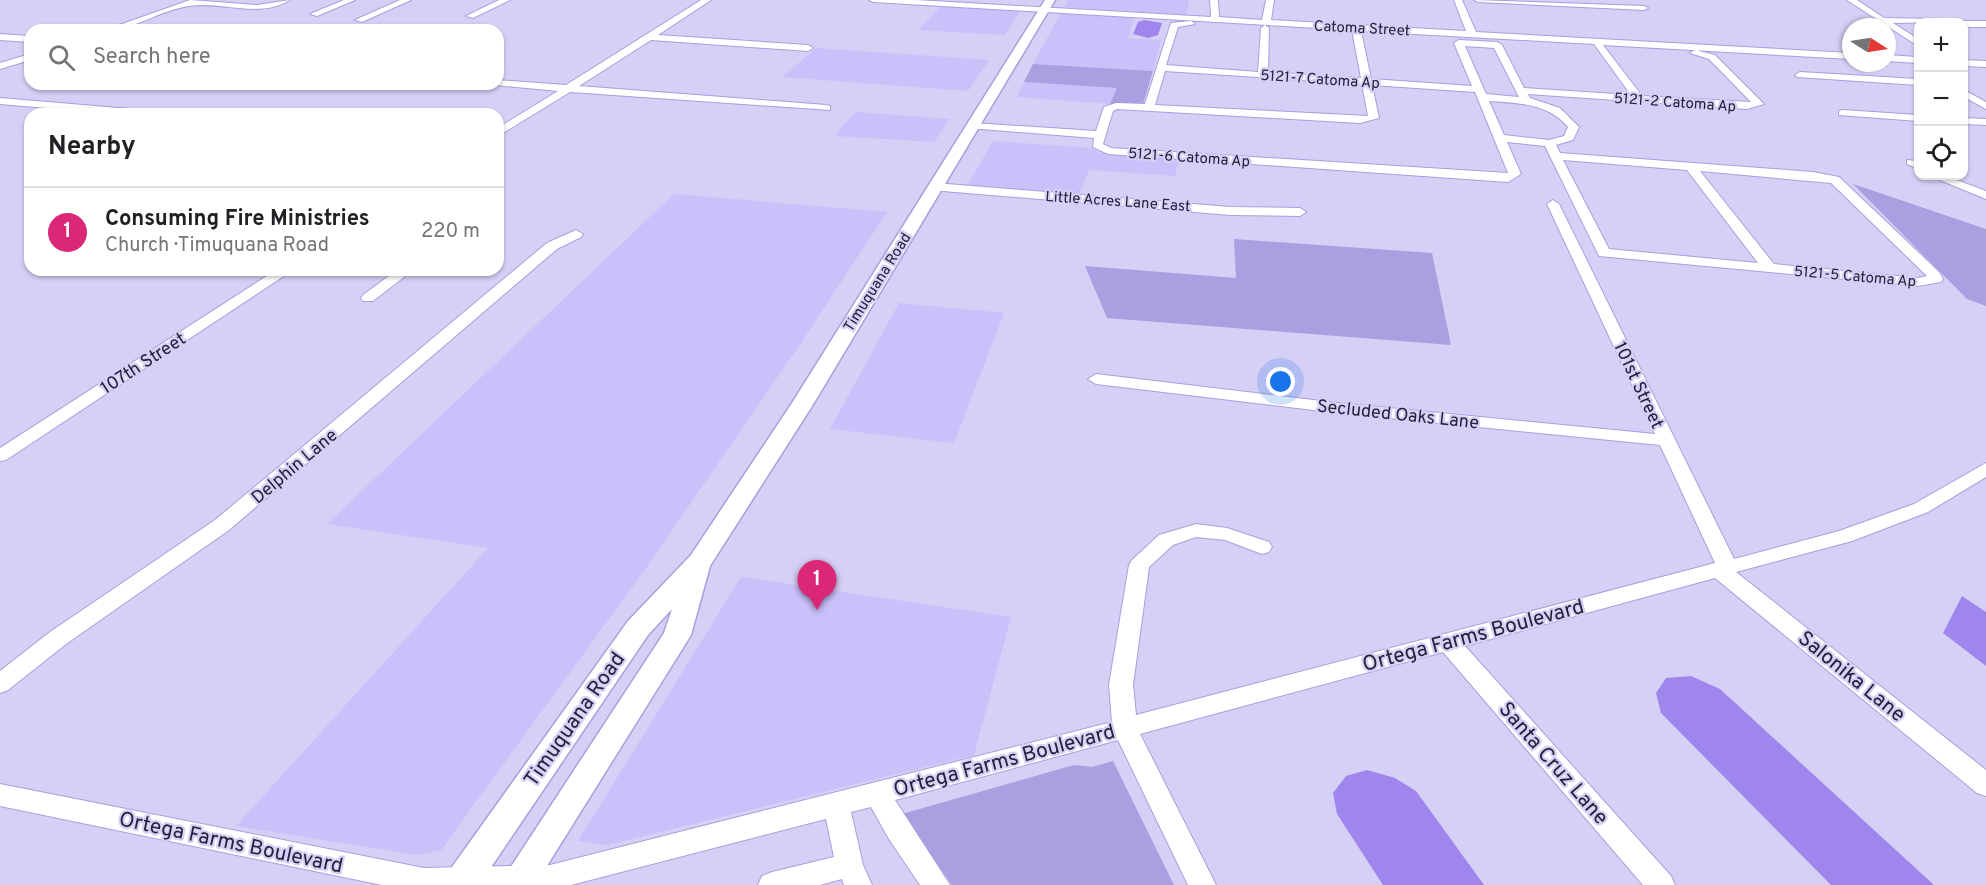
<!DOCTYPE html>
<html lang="en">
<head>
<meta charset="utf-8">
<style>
  body { margin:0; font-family:Overpass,sans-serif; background:#f2f2f2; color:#202124 }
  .controls { position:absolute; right:18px; top:18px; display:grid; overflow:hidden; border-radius:12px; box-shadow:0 2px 4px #0004 }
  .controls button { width:54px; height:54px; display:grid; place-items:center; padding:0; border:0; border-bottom:2px solid #e0e0e0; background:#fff; color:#202124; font:30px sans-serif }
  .compass { position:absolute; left:1842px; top:18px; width:54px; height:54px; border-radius:50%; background:#fff; box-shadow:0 2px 4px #0004; rotate:102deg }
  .you { position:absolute; left:1281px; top:382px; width:21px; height:21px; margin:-15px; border:4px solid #fff; border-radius:50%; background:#1a73e8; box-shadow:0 0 0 9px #1a73e833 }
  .badge { display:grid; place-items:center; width:39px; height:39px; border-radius:50%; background:#db2777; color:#fff; font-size:20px; font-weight:700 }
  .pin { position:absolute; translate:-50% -50px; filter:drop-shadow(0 2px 3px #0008) }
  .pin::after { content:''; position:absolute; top:32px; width:21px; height:18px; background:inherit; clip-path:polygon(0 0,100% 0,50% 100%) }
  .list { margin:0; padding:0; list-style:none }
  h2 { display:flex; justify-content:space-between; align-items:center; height:78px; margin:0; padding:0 24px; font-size:26px }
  h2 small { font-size:20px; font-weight:400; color:#757577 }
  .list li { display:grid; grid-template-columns:39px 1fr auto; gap:18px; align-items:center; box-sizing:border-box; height:90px; padding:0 24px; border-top:2px solid #e0e0e0 }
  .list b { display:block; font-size:22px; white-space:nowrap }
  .list p { margin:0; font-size:20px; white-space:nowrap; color:#757577 }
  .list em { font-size:20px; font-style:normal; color:#757577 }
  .icon { flex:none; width:33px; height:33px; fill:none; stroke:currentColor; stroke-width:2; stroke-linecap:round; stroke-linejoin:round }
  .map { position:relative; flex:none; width:1986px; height:885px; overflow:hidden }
  .search { position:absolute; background:#fff; box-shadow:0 2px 4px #0004; left:24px; top:24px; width:480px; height:66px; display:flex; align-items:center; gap:15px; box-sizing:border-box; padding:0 21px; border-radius:18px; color:#757577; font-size:22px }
  .panel { position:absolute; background:#fff; box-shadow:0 2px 4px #0004; left:24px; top:108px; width:480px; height:168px; border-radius:18px }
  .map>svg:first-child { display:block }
</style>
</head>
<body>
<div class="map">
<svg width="1986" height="885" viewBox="0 0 1986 885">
  <rect width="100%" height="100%" fill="#d6cff6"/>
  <path fill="#cbc0fa" d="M1068 0H1189L1187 15 1065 7Z
    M941 6 1020 11 1005 35 918 30Z
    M1061 13 1135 16 1128 38 1161 40 1153 71 1033 64Z
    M816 48 989 60 968 91 782 77Z
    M1024 82 1117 88 1110 104 1017 97Z
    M855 112 950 119 934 142 835 136Z
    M993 141 1092 148 1099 153 1180 158 1175 176 1089 170 1078 197 966 188Z
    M674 194 887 212 803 340 646 568 441 850 417 855 236 826 488 548 327 524Z
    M899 303 1004 313 954 443 830 429Z
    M741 577 1011 617 974 755 607 845 578 841Z"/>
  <path fill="#ab9ee1" d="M1033 64 1153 71 1143 104H1110L1117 88 1024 82Z
    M1853 184 1986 229V306L1967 299Z
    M1234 239 1432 253 1451 345 1107 318 1085 266 1236 278Z
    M1113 761 1174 885H952L902 814 1074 765 1092 767Z"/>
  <path fill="#9e86ed" d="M1144 20 1162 23 1158 35 1148 38 1133 34 1138 22Z
    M1962 596 1986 612V666L1943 633Z
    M1691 676 1720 689 1934 885H1831L1661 713 1656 693 1666 678Z
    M1367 770 1395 778 1416 791 1484 885H1383L1337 814 1333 793 1346 776Z"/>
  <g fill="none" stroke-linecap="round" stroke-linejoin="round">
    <g stroke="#aa9edd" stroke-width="2">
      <path id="minor" d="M190 0 257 5 290 0C260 19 222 1 189 6 160 10 135 30 105 30Z
        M344 0H355L317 16 310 14Z
        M400 0H411L362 22 355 20Z
        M499 0H510L473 18 466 16Z
        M701 0H711L658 35 808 45 813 48 808 51 651 40 579 86 826 105 830 106V110L570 92 498 136V128L558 91 494 85 498 84V80L566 85Z
        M869 0H916L1211 17 1210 0H1218L1219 17 1262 20 1266 0H1274L1271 20 1466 31 1454 0H1462L1476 32 1851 53V59L1603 45 1642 96 1751 102 1709 59 1690 53 1695 50 1715 55 1764 104 1747 109 1528 94 1530 98 1560 108 1579 127 1573 140 1556 145 1560 153 1813 172 1839 177 1939 272 1943 279 1941 282 1918 286 1599 256 1545 146 1507 142 1521 174 1508 182 1108 154 1093 147 1094 138 968 128 967 126 972 123 1096 131 1104 107 1116 103 1145 104 1171 23 1191 21 1195 24 1178 27 1166 65 1258 72 1261 28 1265 25 1269 28 1268 72 1361 78 1352 30 873 2ZM1361 31 1594 44 1631 95 1524 88 1502 45 1497 42 1459 40 1454 43 1472 86 1371 79ZM1465 46 1494 48 1519 97 1486 94ZM1165 71 1362 84 1368 116 1155 105ZM1372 85 1475 92 1508 173 1111 148 1103 144 1113 111 1117 109 1360 123 1379 118ZM1489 101C1518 103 1548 103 1568 127L1564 136 1549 140 1504 135ZM1563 160 1687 170 1758 263 1609 249ZM1700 171 1831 183 1927 276 1918 278 1774 264Z
        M1474 0 1644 6 1648 8 1644 10 1478 2Z
        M1847 0H1857L1884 18 1940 19 1944 22 1893 23 1918 39V46Z
        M1964 21H1986V27H1964V22H1961Z
        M0 34 30 36V42L0 40Z
        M30 54V60L0 69V63Z
        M1887 55 1918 57V63L1887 61Z
        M1964 60 1986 61V67L1964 66Z
        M1800 72 1918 79V85L1797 77 1795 75Z
        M1964 90 1986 102V109L1964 97Z
        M0 98 155 111 160 114H117L0 104Z
        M1843 110 1918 115V121L1839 115V111Z
        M1964 118 1986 119V125L1964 124Z
        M1907 160 1918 161V169L1907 164Z
        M1930 176H1946L1986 191V199Z
        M935 183 1230 207 1300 208 1306 212 1300 216 1230 215 931 190 929 187Z
        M1553 200 1559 204 1734 559 1839 531 1914 504 1986 463V477L1928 512 1852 541 1736 572 1986 770V796L1977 793 1715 578 1465 646 1671 876 1675 885H1643L1443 652 1140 734 1216 885H1188L1118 740 895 800 950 885H920L889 839 871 807 851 812 863 865 872 885H844L842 879 820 885H758L762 876 772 872 834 857 826 819 571 885H382L0 806V784L424 868 550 865 1112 722 1109 685 1129 565 1132 560 1159 535 1196 524 1227 528 1269 542 1272 547 1269 552 1262 554 1225 540 1196 537 1173 545 1149 567 1133 685 1136 715 1715 563 1660 445 1338 413 1096 384 1088 379 1096 374 1338 403 1655 434 1547 204Z
        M576 230 583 234 581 237 557 249 229 530 66 644 8 690 0 693V671L50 632 215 520 547 243Z
        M276 270H293L6 460 0 461V448Z
        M397 270H413L373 301H363L361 298 363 295Z"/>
    </g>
    <g stroke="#aa9edd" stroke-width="3">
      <path id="major" d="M1045 0H1055L814 403 710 566 691 635 535 885H499L664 633 672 609 648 635 479 885H442L447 874 628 621 691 555 792 403Z"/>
    </g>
    <use href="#minor" fill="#fff" fill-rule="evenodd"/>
    <use href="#major" fill="#fff" fill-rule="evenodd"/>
  </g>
  <g text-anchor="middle" stroke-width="4.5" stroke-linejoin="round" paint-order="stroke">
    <g font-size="15" fill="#26213a" stroke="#d6cff6">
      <text transform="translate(1362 28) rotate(3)" y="5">Catoma Street</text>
      <text transform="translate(1320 79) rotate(4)" y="5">5121-7 Catoma Ap</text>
      <text transform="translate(1675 102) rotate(4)" y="5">5121-2 Catoma Ap</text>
      <text transform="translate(1189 157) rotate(4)" y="5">5121-6 Catoma Ap</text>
      <text transform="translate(1118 201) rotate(4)" y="5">Little Acres Lane East</text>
      <text transform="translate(1855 276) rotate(5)" y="5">5121-5 Catoma Ap</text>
      <text transform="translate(877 282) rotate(-58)" y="5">Timuquana Road</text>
    </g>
    <g font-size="18" fill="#26213a" stroke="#d6cff6">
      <text transform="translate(143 363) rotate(-33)" y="6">107th Street</text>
      <text transform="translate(1639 385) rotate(65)" y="6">101st Street</text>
      <text transform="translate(1398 414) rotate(6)" y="6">Secluded Oaks Lane</text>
      <text transform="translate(294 466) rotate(-40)" y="6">Delphin Lane</text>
    </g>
    <g font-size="21" fill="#26213a" stroke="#d6cff6">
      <text transform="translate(1473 635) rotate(-15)" y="7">Ortega Farms Boulevard</text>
      <text transform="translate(1852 676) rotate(39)" y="7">Salonika Lane</text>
      <text transform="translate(574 719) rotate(-55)" y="7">Timuquana Road</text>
      <text transform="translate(1004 760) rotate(-15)" y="7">Ortega Farms Boulevard</text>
      <text transform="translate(1554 763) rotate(49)" y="7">Santa Cruz Lane</text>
      <text transform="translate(231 842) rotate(12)" y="7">Ortega Farms Boulevard</text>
    </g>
  </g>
</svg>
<div class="controls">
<button>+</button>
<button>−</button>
<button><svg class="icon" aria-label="locate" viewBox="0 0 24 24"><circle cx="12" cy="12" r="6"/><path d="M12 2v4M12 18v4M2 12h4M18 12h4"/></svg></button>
</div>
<svg class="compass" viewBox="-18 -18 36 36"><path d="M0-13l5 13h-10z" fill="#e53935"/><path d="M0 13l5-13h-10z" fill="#757577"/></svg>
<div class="you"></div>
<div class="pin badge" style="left:817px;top:610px">1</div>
<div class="search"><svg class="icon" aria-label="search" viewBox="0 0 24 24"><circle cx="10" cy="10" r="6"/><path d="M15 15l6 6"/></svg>Search here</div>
<section class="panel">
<h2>Nearby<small></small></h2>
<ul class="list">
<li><span class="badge">1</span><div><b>Consuming Fire Ministries</b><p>Church · Timuquana Road</p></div><em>220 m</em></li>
</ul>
</section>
</div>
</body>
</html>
